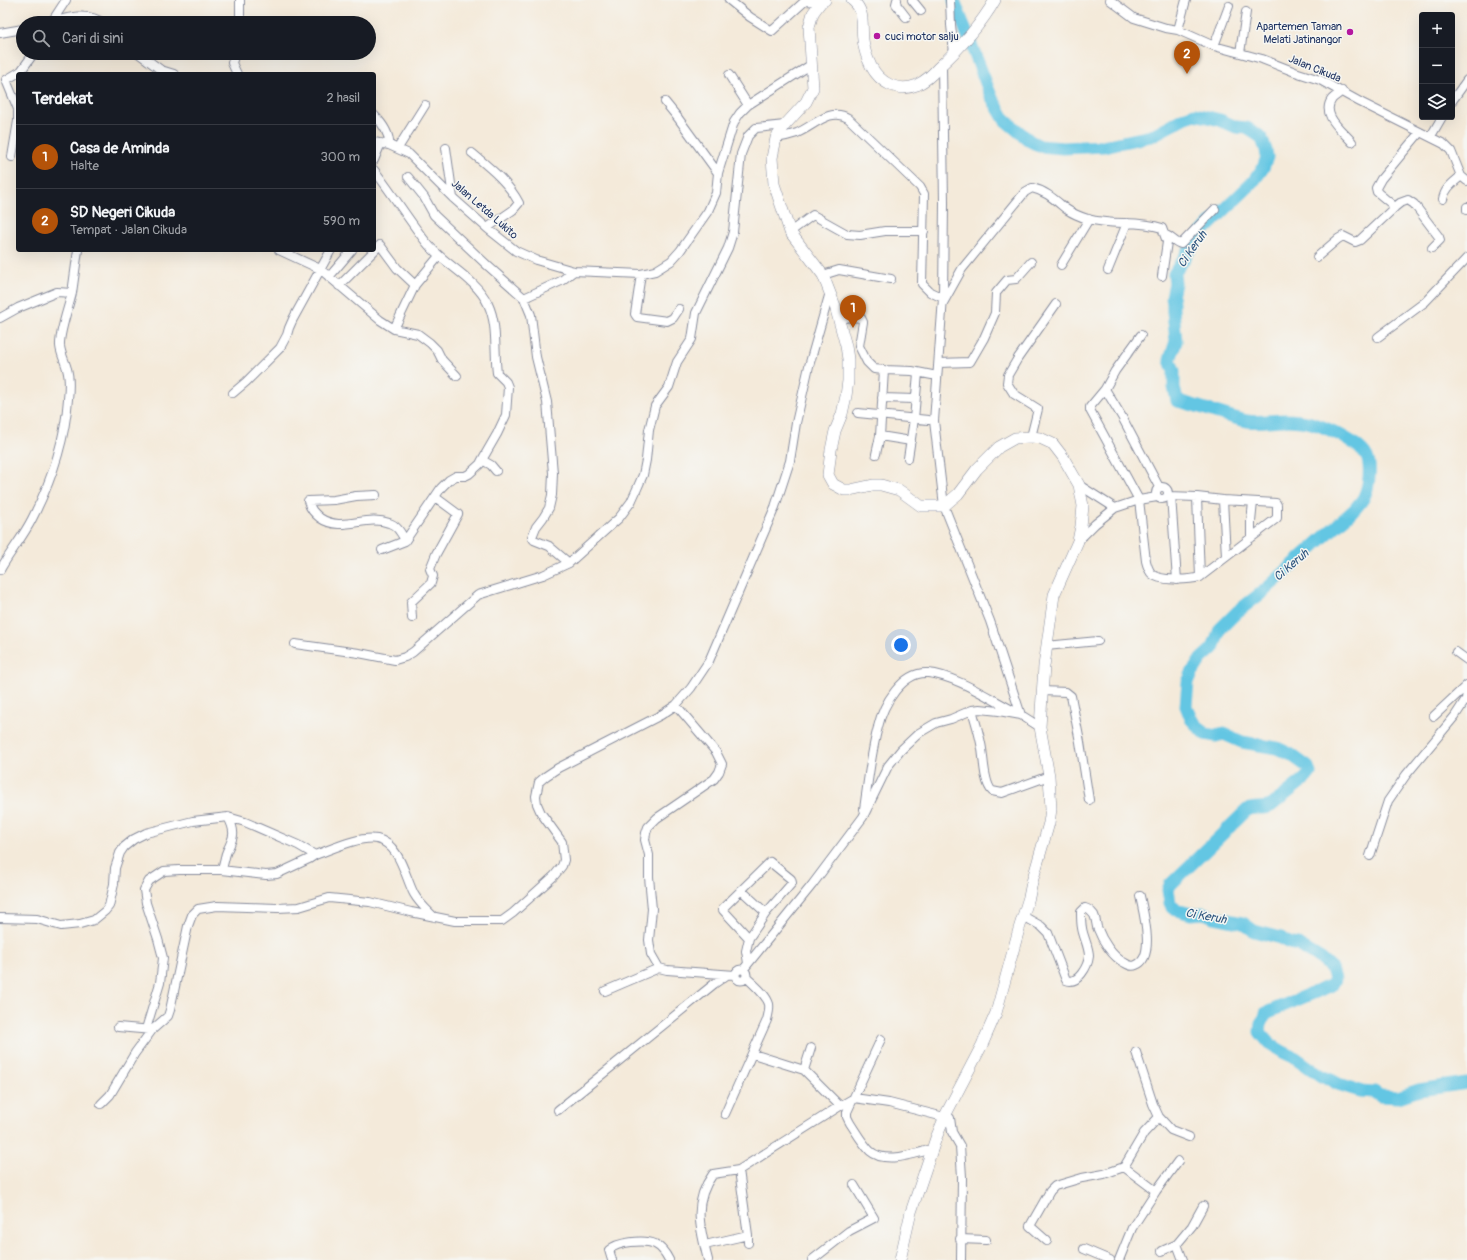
<!DOCTYPE html>
<html lang="id">
<head>
<meta charset="utf-8">
<style>
  body { margin:0; font-family:Pangolin,sans-serif; background:#242831; color:#f1f3f6 }
  .controls { position:absolute; right:12px; top:12px; display:grid; overflow:hidden; border-radius:4px; box-shadow:0 4px 16px #0002 }
  .controls button { width:36px; height:36px; display:grid; place-items:center; padding:0; border:0; border-bottom:1px solid #363941; background:#171b24; color:#f1f3f6; font:20px sans-serif }
  .you { position:absolute; left:901px; top:645px; width:14px; height:14px; margin:-10px; border:3px solid #fff; border-radius:50%; background:#1a73e8; box-shadow:0 0 0 6px #1a73e833 }
  .badge { display:grid; place-items:center; width:26px; height:26px; border-radius:50%; background:#b45309; color:#fff; font-size:13px; font-weight:700 }
  .pin { position:absolute; translate:-50% -33px; filter:drop-shadow(0 1px 2px #0008) }
  .pin::after { content:''; position:absolute; top:21px; width:14px; height:12px; background:inherit; clip-path:polygon(0 0,100% 0,50% 100%) }
  .list { margin:0; padding:0; list-style:none }
  h2 { display:flex; justify-content:space-between; align-items:center; height:52px; margin:0; padding:0 16px; font-size:17px }
  h2 small { font-size:13px; font-weight:400; color:#9ea1a6 }
  .list li { display:grid; grid-template-columns:26px 1fr auto; gap:12px; align-items:center; box-sizing:border-box; height:64px; padding:0 16px; border-top:1px solid #363941 }
  .list b { display:block; font-size:15px; white-space:nowrap }
  .list p { margin:0; font-size:13px; white-space:nowrap; color:#9ea1a6 }
  .list em { font-size:13px; font-style:normal; color:#9ea1a6 }
  .icon { flex:none; width:22px; height:22px; fill:none; stroke:currentColor; stroke-width:2; stroke-linecap:round; stroke-linejoin:round }
  .map { position:relative; flex:none; width:1467px; height:1260px; overflow:hidden }
  .search { position:absolute; background:#171b24; box-shadow:0 4px 16px #0002; left:16px; top:16px; width:360px; height:44px; display:flex; align-items:center; gap:10px; box-sizing:border-box; padding:0 14px; border-radius:22px; color:#9ea1a6; font-size:15px }
  .panel { position:absolute; background:#171b24; box-shadow:0 4px 16px #0002; left:16px; top:72px; width:360px; height:180px; border-radius:4px }
  .map>svg:first-child { display:block }
</style>
</head>
<body>
<div class="map">
<svg width="1467" height="1260" viewBox="0 0 1467 1260">
  <rect width="100%" height="100%" fill="#f6f6f2"/>
  <filter id="ink" filterUnits="userSpaceOnUse"><feTurbulence type="fractalNoise" baseFrequency=".025" numOctaves="2"/><feDisplacementMap in="SourceGraphic" scale="8" xChannelSelector="R" yChannelSelector="G"/><feConvolveMatrix kernelMatrix="1 2 1 2 8 2 1 2 1" color-interpolation-filters="sRGB"/></filter>
  <filter id="wash" filterUnits="userSpaceOnUse"><feTurbulence type="fractalNoise" baseFrequency=".012" numOctaves="4" result="noise"/><feDisplacementMap in="SourceGraphic" scale="16" xChannelSelector="R" yChannelSelector="G"/><feGaussianBlur stdDeviation="0.9" result="paint"/><feColorMatrix in="noise" values="0 0 0 0 0 0 0 0 0 0 0 0 0 0 0 0 0 1.4 0 .05"/><feComposite in="paint" operator="in"/></filter>
  <g filter="url(#wash)">
    <rect width="100%" height="100%" fill="#f4eada"/>
    <g fill="none" stroke-linecap="round" stroke-linejoin="round">
      <path stroke="#64c6e3" stroke-width="13" d="M954 0 991 96 1005 120 1030 141 1040 146 1063 148 1104 146 1151 136 1186 117 1195 114 1220 120 1236 127 1247 128 1261 137 1266 150 1267 157 1263 168 1253 182 1203 231 1194 243 1174 274 1175 283 1172 297 1173 303V311L1176 341 1170 360 1174 371V387L1177 401C1201 406 1223 416 1247 421 1260 423 1272 420 1284 420 1292 420 1303 421 1311 423 1326 427 1358 442 1366 455 1372 466 1369 486 1364 497 1362 501 1358 505 1355 509L1264 591 1237 612 1220 629 1213 648 1201 659 1192 673 1188 682 1186 706 1191 719 1205 734 1216 736 1224 734 1242 742 1277 748 1290 754 1301 762 1308 767 1310 773 1306 778 1271 806C1262 810 1256 806 1247 810L1170 885 1168 890 1170 903 1176 910 1191 914 1204 913 1214 917 1243 923 1254 931 1281 938 1289 943 1298 945 1321 959 1332 969 1335 979 1332 985 1266 1013V1016L1261 1023 1260 1032 1270 1044 1283 1052 1296 1058 1321 1076 1331 1080 1338 1084 1360 1091 1374 1092 1380 1096 1398 1097 1419 1090 1467 1083"/>
    </g>
  </g>
  <g filter="url(#ink)">
    <g fill="none" stroke-linecap="round" stroke-linejoin="round">
      <g stroke="#888c9c" stroke-width="10">
        <path id="minor" d="M240 0V23
          M729 0 750 17 772 31 805 1 821 2
          M897 0 896 4 906 17
          M912 0 921 11
          M950 0 951 25 954 53
          M1110 0 1134 18 1166 28 1178 30 1214 46 1262 59 1295 72 1320 80 1360 102 1444 144 1451 151 1461 176 1467 181
          M49 23C66 18 87 11 103 23
          M51 23 66 0
          M1178 30 1186 0
          M0 33 23 29
          M1214 46 1229 6
          M138 53 161 70 174 74
          M235 53 232 63 237 74
          M1240 53 1246 12
          M942 65 944 203 943 298 934 421 944 506 990 621 1021 715
          M729 75 748 105
          M1342 91C1339 94 1335 96 1332 99 1320 115 1343 131 1352 142
          M1452 101 1467 80
          M665 102 678 118 718 173
          M374 115C382 123 390 133 389 145
          M1420 132 1381 179 1376 188 1377 192 1395 207 1400 203 1408 200 1414 204 1439 237 1440 240 1432 248
          M1431 136 1442 117
          M776 138C783 137 791 135 797 133 814 126 830 107 848 118L920 187 924 194 922 284 930 292 943 298
          M374 142 389 145 409 154 453 198 487 228 516 251 536 260 574 271 641 274 655 271 671 261 680 251 708 211 716 193 718 173 734 122 740 113 748 105 812 64
          M398 148 425 105
          M446 148 453 198
          M472 153C490 168 508 182 519 203L513 210 487 228
          M12 157 18 121V109L6 80 21 71 34 53
          M374 160 381 143
          M374 170C392 193 408 219 426 242 444 265 475 277 488 304 498 325 494 350 497 373L506 382 508 387 506 415 497 434 482 460 491 465 496 471
          M408 177 424 197 434 215 488 266 524 298 531 315 536 357 547 402 553 473 552 495 549 508 543 518 536 527 532 537 534 540 549 546 569 563 619 518 631 502 636 491 643 475 646 460 649 430 655 406 669 387 677 362 692 339 696 313 728 248 733 232 741 154 748 136 756 128 785 125
          M1443 199C1445 188 1453 183 1461 176
          M1467 207V210
          M790 232 813 215 847 234 860 235 885 231H924
          M1166 235C1172 237 1175 243 1181 244L1215 209
          M279 250 320 269 380 320 394 329 418 334 430 343 437 350 442 360 457 376
          M1317 257 1338 239 1343 236 1355 242 1360 240 1395 207
          M1061 265 1089 219
          M1108 270 1127 223
          M641 274 635 314 637 317 667 321 673 318 679 309
          M823 275 839 270 891 279
          M329 277 352 250
          M339 286 380 245 397 268 415 285
          M524 298 561 281 574 271
          M943 303 962 269 1025 192 1032 188C1046 191 1055 200 1066 209 1072 213 1081 217 1088 219 1112 226 1138 220 1162 228L1167 242 1162 276
          M0 318 18 308 57 292 72 293 78 250
          M839 319 851 317 861 318 863 322 859 346 867 362 874 369 884 370 912 371 932 375
          M394 329 415 285 439 256
          M1141 335 1115 371 1105 389 1090 407V410L1139 500 1146 561C1147 565 1148 569 1151 573 1159 582 1189 580 1200 577L1277 518V505L1276 503 1223 500 1197 497 1169 496
          M1378 337 1425 302 1467 258
          M939 363 970 362 984 338 995 313 996 293 1007 280 1016 279 1031 262
          M1105 389 1122 417 1159 487
          M233 393 246 382 280 348 287 335 289 328 293 319 331 250
          M882 398 915 399
          M858 413 928 420
          M880 436 911 441
          M1031 437 1038 409 1014 394 1007 383 1008 375 1018 358 1056 304
          M876 454 880 436 884 370
          M908 458 914 419 918 373
          M1079 485 1115 508 1139 500 1157 497
          M1156 493a6 6 0 1 1 12 0a6 6 0 1 1-12 0Z
          M376 495 356 496 334 500 308 501C310 509 314 513 320 518 342 533 366 514 389 523 397 525 402 534 405 541
          M1171 496 1177 580
          M1197 497 1200 577
          M1223 500 1226 556
          M1251 538V522L1253 502
          M1078 541 1095 524 1115 508
          M382 550 405 541 441 488 449 480 456 476H465L469 474 480 464 482 460
          M0 570C10 552 23 537 32 519 51 482 65 441 68 399 69 390 70 379 67 369 65 361 61 355 60 346 59 333 69 306 72 293
          M412 618 411 602 431 583 433 576 430 569 436 554 458 514 435 497
          M295 644 359 653 395 660 405 657 413 652 478 595 543 575 569 563
          M1046 646 1098 641
          M1456 652 1467 660
          M1042 691 1066 692 1071 696 1080 742 1089 800
          M676 705 716 752 722 764 719 772 714 779 657 818 648 827 646 833 645 840 649 855V877L652 909 649 940 651 954 659 968 667 970 735 975
          M972 710C976 723 980 736 982 749 984 761 984 783 992 791L1002 793 1049 776
          M1434 716 1467 685
          M864 809C868 782 871 753 878 727 883 705 902 671 928 673 954 675 989 698 1012 710
          M1370 856 1388 801 1406 775 1455 716 1466 699 1467 692
          M221 870C225 863 224 857 227 851 234 837 236 832 228 817
          M741 890 766 913
          M1023 916 1041 926 1048 933 1066 980C1078 985 1088 966 1089 956 1089 947 1083 936 1082 928 1081 923 1081 917 1081 912L1085 908C1089 909 1091 911 1094 915 1096 919 1096 923 1097 927 1102 940 1112 957 1125 963 1128 965 1132 967 1136 965 1156 958 1143 911 1140 896
          M0 918 37 919 61 926 80 924 94 920 105 911 109 906 114 884 115 868 120 853 124 847 134 839 146 833 193 821 228 817 245 822 298 845 315 855C332 849 359 836 377 839 400 844 405 877 414 894 419 903 427 910 434 917
          M748 963 746 951 749 938 766 913 792 883 791 879 770 862 723 908V910L749 938
          M735.5 975a5.5 5.5 0 1 1 11 0a5.5 5.5 0 1 1-11 0Z
          M743 970 812 885 863 817 888 766 901 750 919 733 936 723 951 719 972 710 980 709 999 711 1021 715 1040 727
          M605 991 659 968
          M118 1027 152 1030 168 1016 170 1010 188 926 192 915 198 909 217 906 277 908 299 907 329 898 370 902 411 912 455 921H502L513 913 554 876 562 866 564 860 562 842 541 813 537 804 536 796 539 782 546 776 558 768 661 715 676 705 691 688 709 661 775 507 790 461 796 423 809 366 830 292
          M146 1029 160 983 163 958 158 939 146 903 144 890 149 881 164 871 179 870H221L266 875 277 874 309 859 315 855
          M881 1039 847 1112V1117L850 1123C856 1132 862 1143 870 1151 886 1165 915 1153 933 1149
          M811 1048 804 1070 840 1106
          M753 1054 804 1070
          M101 1104 110 1095 135 1053 152 1030
          M558 1110 714 984 727 975
          M725 1114 767 1020C768 1015 770 1010 769 1004 766 994 754 985 746 977
          M946 1114 950 1118 952 1132 960 1146 962 1177 961 1260
          M1159 1117 1171 1130 1189 1137
          M1124 1167 1156 1191
          M748 1235 739 1170 840 1106 854 1098 889 1103 944 1117
          M960 1239 986 1240
          M1047 1241 1030 1226 1050 1191 1055 1186 1082 1178 1104 1174 1124 1167 1144 1133 1159 1117 1153 1104 1136 1052
          M705 1245 748 1235V1243
          M1084 1249 1110 1260
          M1162 1251 1177 1244
          M612 1260 609 1250C617 1242 644 1239 655 1244 661 1247 666 1254 669 1260
          M708 1260C700 1228 692 1203 713 1174L739 1170
          M812 1260 849 1231 874 1218 854 1185
          M1119 1260 1132 1228 1156 1191 1178 1161
          M1183 1260 1177 1244 1192 1226 1203 1206"/>
      </g>
      <g stroke="#888c9c" stroke-width="12">
        <path id="highway" d="M825 0 821 2 813 13 809 27 813 88 806 102 785 125 776 138 772 158 774 184 790 232 823 275 835 306 846 346 848 359V381L846 396 842 414 835 431 831 450 828 475 833 484 844 490H850L873 485H881L899 490 921 506H944L958 494 977 469 999 447 1015 438 1031 437 1040 438 1053 444 1063 457 1079 485 1083 506 1081 526 1078 541 1054 595 1044 666 1040 727 1049 776 1051 809 1049 823 1032 882 1029 897 1019 929 996 1013 982 1045 946 1114 936 1138 911 1212 900 1260
          M852 0C866 11 861 25 863 40 864 49 867 58 871 66 880 83 898 93 917 85 925 81 932 75 938 68 960 48 980 26 995 0"/>
      </g>
      <use href="#minor" stroke="#fff" stroke-width="8"/>
      <use href="#highway" stroke="#fff" stroke-width="11"/>
    </g>
  </g>
  <g fill="#b5179e" stroke="#f6f6f2" stroke-width="1.5">
    <circle cx="1350" cy="32" r="4"/>
    <circle cx="877" cy="36" r="4"/>
  </g>
  <g text-anchor="middle" stroke-width="3" stroke-linejoin="round" paint-order="stroke">
    <g font-size="11" fill="#1b2f5e" stroke="#f6f6f2" text-anchor="end">
      <text x="1342" y="30">Apartemen Taman<tspan x="1342" dy="13">Melati Jatinangor</tspan></text>
      <text x="885" y="40" text-anchor="start">cuci motor salju</text>
    </g>
    <g font-size="11" fill="#1b2f5e" stroke="#f6f6f2">
      <text transform="translate(1315 68) rotate(22)" y="4">Jalan Cikuda</text>
      <text transform="translate(485 209) rotate(41)" y="4">Jalan Letda Lukito</text>
    </g>
    <g font-size="12" font-style="italic" fill="#2d557f" stroke="#f6f6f2">
      <text transform="translate(1192 249) rotate(-55)" y="4">Ci Keruh</text>
      <text transform="translate(1291 565) rotate(-41)" y="4">Ci Keruh</text>
      <text transform="translate(1206 916) rotate(10)" y="4">Ci Keruh</text>
    </g>
  </g>
</svg>
<div class="controls">
<button>+</button>
<button>−</button>
<button><svg class="icon" aria-label="layers" viewBox="0 0 24 24"><path d="M12 4l9 5-9 5-9-5zM3 14l9 5 9-5"/></svg></button>
</div>
<div class="you"></div>
<div class="pin badge" style="left:853px;top:328px">1</div>
<div class="pin badge" style="left:1187px;top:74px">2</div>
<div class="search"><svg class="icon" aria-label="search" viewBox="0 0 24 24"><circle cx="10" cy="10" r="6"/><path d="M15 15l6 6"/></svg>Cari di sini</div>
<section class="panel">
<h2>Terdekat<small>2 hasil</small></h2>
<ul class="list">
<li><span class="badge">1</span><div><b>Casa de Aminda</b><p>Halte</p></div><em>300 m</em></li>
<li><span class="badge">2</span><div><b>SD Negeri Cikuda</b><p>Tempat · Jalan Cikuda</p></div><em>590 m</em></li>
</ul>
</section>
</div>
</body>
</html>
